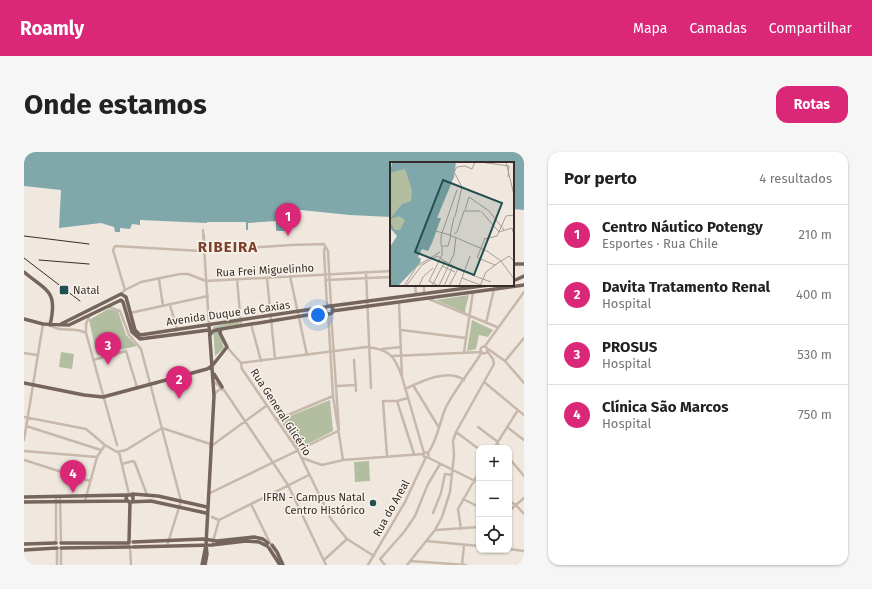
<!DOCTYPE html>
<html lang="pt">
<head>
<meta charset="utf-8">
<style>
  body { margin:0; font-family:"Fira Sans",sans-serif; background:#f6f6f6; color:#222 }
  .controls { position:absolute; right:12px; bottom:12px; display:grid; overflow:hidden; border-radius:8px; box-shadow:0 1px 3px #0004 }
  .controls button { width:36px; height:36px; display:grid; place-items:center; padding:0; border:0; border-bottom:1px solid #e0e0e0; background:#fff; color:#222; font:20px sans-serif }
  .you { position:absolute; left:294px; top:163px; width:14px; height:14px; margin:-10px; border:3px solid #fff; border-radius:50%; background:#1a73e8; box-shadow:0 0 0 6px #1a73e833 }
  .badge { display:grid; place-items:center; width:26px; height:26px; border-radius:50%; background:#db2777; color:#fff; font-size:13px; font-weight:700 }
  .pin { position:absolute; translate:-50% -33px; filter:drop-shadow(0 1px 2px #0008) }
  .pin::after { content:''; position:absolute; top:21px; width:14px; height:12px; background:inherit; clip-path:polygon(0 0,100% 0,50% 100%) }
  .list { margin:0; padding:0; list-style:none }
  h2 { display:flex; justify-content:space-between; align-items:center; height:52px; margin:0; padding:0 16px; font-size:17px }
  h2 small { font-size:13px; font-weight:400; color:#767676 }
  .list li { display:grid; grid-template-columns:26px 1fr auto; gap:12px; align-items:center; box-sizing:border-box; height:60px; padding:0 16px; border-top:1px solid #e0e0e0 }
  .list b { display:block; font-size:15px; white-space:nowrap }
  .list p { margin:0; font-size:13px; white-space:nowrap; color:#767676 }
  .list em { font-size:13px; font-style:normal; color:#767676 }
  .icon { flex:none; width:22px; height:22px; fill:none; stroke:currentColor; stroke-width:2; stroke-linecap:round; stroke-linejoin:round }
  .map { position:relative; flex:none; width:500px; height:413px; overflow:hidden; border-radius:12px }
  header { display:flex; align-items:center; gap:24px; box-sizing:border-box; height:56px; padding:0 20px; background:#db2777; color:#fff }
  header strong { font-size:19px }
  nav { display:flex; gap:22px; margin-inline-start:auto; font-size:14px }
  .intro { display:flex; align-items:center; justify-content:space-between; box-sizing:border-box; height:96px; padding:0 24px }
  h1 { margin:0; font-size:28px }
  .button { padding:10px 18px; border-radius:12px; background:#db2777; color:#fff; font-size:14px; font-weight:700 }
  main { display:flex; gap:24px; padding:0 24px }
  aside { flex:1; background:#fff; border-radius:12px; box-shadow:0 1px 3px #0004 }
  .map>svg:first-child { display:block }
</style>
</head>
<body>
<header>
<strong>Roamly</strong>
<nav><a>Mapa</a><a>Camadas</a><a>Compartilhar</a></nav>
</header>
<div class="intro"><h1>Onde estamos</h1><a class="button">Rotas</a></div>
<main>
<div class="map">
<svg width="500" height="413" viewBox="0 0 500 413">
  <rect width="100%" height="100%" fill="#f0e8de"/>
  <path fill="#b3bda0" d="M445 143 441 158 442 161 412 148Z
    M84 157 94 159 102 183 113 194 73 203 65 168Z
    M448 168 469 178 464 185 455 183 452 197 443 199Z
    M214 169 216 171 214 173 196 175 195 178 200 196 191 204 189 175Z
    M37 200 50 202 48 217 35 215Z
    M306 248 309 279 274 297 256 268Z
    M345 309 346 329 331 330 330 310Z"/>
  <path fill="#80a7aa" d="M0 0H500V58L489 57V11H367V65L326 63 257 56 256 61 262 74H267L266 79H252V69L224 71V78H222V70H183V71L116 68V73L108 72 106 77 96 76V80H91L90 75 77 71 35 76 37 38 0 34Z"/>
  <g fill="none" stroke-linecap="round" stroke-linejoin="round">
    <path stroke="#c7b8ab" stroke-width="2.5" d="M179 78 185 173
      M180 83V94
      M301 95 300 99 303 154
      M342 120 347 236
      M266 124 283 203
      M243 126 251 207
      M135 127 139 154
      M213 127 217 173
      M302 128 367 125
      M391 133 392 142
      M400 133V142
      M101 138 89 98 91 94 177 99 267 93 300 92 304 99 307 154
      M97 142 101 138 117 130 156 122H164L182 129 367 119
      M405 147 473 175
      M375 151 378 225 400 301
      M146 153 153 177
      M85 155 96 159 105 183 117 197 157 349 143 394
      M106 161 184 144
      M304 161 309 244 319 308
      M307 161 315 278
      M66 163 62 172V181L93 293
      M462 171 471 133
      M227 172 237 209
      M26 173C35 181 51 174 62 181
      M377 178 442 186
      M461 194 500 140
      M456.5 198a3.5 3.5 0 1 1 7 0a3.5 3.5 0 1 1-7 0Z
      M203 195 217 211 218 217 274 299 307 367 323 387 350 404
      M358 197 377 195
      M464 197 481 209 500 231
      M440 200 449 140
      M0 201 13 203
      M369 204 457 200
      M69 208 102 199 113 235
      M330 208 332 239
      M481 209 500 186
      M217 211 342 195C365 197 371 204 378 225
      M190 230 200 238 264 333 302 413
      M460 230 500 263
      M389 233 414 274
      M313 234 332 233
      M381 237C398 229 424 216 440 228
      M190 242 196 237 200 238
      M384 246 373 249 390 302
      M0 265 62 277 81 293 93 300 102 298 138 276 186 292
      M252 268 309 244
      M2 274 77 298
      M454 275 474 290
      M483 275 500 288
      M432 280 455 297
      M0 288 19 172
      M473 291 477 296
      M186 295 242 254
      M470 296 494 258
      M0 299 73 305
      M95 300 105 342
      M399.5 303a2.5 2.5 0 1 1 5 0a2.5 2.5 0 1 1-5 0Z
      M404 301C414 287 415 271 422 255 432 236 447 218 458 200
      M363 304 359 249H373
      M403 305 455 331
      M278 306 298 313 319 308 399 302
      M485 306 500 324
      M0 308 66 329
      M98 312 109 309 111 311 123 343
      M184 342 314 279
      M32 344V391
      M36 344 37 391
      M439 347 455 355
      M61 349 73 305 81 293
      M485 349 492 353 500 362
      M227 352 246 391
      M485 359 500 346
      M409 361 417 341 421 322 428 323
      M188 365 195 368 285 323
      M437 377 434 357 455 320
      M412 378 455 375
      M485 380 487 397
      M402 389 455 394
      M188 393 195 368
      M106 395 107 413
      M33 396V413
      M485 397 500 399
      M300 408 323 387
      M386 409 442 413
      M37 413V396
      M344 413 381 350 402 305
      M361 413 356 407 358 405 380 380 391 364 404 332 416 312
      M383 413 411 378 418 365 426 340 430 303 429 289 432 280 470 212 469 207 463 199
      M438 413 440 393
      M493 413 500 409"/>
    <path stroke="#76655c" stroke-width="3.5" d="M489 112H500
      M0 120C24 140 34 139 26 173
      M489 129 500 124
      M307 154 465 133
      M301 158a4 4 0 1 1 8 0a4 4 0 1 1-8 0Z
      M308 159 500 133
      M0 167 19 172 45 173 97 148 99 150 108 180 116 187 185 178
      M35 173 97 142 102 145 111 178 116 183 302 155
      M186 183 189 179 197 177
      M190 222 198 235
      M0 231 60 243 79 245 183 217 188 214 203 195 196 181 197 177 302 160
      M108 342 134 344 183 355
      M0 345 103 343
      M109 348V343H103L102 347 105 350 127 349 182 361
      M0 350 103 349
      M105 390 106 350
      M109 390 179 387 193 389 230 385 239 387 244 391
      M37 391H105
      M0 392 32 391
      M248 393 253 400 259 413
      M109 395 188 393 222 389 235 390 243 394
      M37 396 106 395
      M245 396 256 413
      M0 398 33 396
      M178 413 182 393 190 244 185 173
      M181 413 183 402 182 393"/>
    <path stroke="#352d2a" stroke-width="1" d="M0 84 65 92
      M0 106 56 149
      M15 108 65 112"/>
  </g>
  <g fill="#234f52" stroke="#f8f2ea" stroke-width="1.5">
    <rect x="35" y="133" width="10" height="10" rx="2"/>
    <circle cx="349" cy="351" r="4"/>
  </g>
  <g text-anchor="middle" stroke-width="3" stroke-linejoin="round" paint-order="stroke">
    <g font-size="11" fill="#352d2a" stroke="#f8f2ea">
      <text transform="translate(241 118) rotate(-3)" y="4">Rua Frei Miguelinho</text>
      <text transform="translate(204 161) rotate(-8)" y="4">Avenida Duque de Caxias</text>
      <text transform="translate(257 260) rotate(57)" y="4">Rua General Glicério</text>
      <text transform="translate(367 356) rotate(-61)" y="4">Rua do Areal</text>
    </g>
    <g font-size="11" fill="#352d2a" stroke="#f8f2ea" text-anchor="start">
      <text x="49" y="142">Natal</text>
      <text x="341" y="349" text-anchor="end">IFRN - Campus Natal<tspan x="341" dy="13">Centro Histórico</tspan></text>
    </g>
    <g font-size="15" font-weight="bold" letter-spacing="1" fill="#7c402b" stroke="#f8f2ea">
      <text x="204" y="100">RIBEIRA</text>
    </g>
  </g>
  <g transform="translate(366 10)">
    <rect width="124" height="124" fill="#f0e8de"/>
    <path d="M34 0 18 69H6L0 62V11Z" fill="#b3bda0"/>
    <path d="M2 0H66L64 15 47 56H51L42 81 38 89 32 87 28 95 31 97 30 101 8 124H0V85L7 74 0 66V60L5 68H10L15 58 9 54 0 57 12 42 21 39 22 28 15 7 0 11Z" fill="#80a7aa"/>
    <path fill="none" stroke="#a59d96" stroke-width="1" d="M90 0 119 4 118 15M116 0 124 33M75 4 82 7 85 0M79 35 99 49 114 68M75 48 79 35M91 49 109 70 122 66 124 73M65 55 72 25 64 10 67 5 75 4M46 69 60 73M64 72 67 70 74 49H90M60 73 97 89 111 99 124 117M60 74 64 55M95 77 107 74 116 54 124 53M51 84V74L67 28M87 96 95 76M88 96 105 103M51 97 74 110M52 104 65 110M82 113 101 120M72 116 93 124M14 124 27 104 50 90M16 124 32 103 47 94 51 96M29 124 33 115 43 106M42 124 55 99M49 124 39 119 52 93V84H58L61 73M49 124 64 92 66 75M54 124 63 104M59 124 68 107M69 124 80 94M90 124 96 110 108 101 119 94 124 99"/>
    <path fill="#234f52" fill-opacity="0.15" stroke="#234f52" stroke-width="2" d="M53 18 112 41 84 113 25 90Z"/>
    <rect width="124" height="124" fill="none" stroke="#352d2a" stroke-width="2"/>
  </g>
</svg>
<div class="controls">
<button>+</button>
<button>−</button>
<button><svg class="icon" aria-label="locate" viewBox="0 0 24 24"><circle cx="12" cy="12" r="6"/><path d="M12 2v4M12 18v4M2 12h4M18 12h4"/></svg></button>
</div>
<div class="you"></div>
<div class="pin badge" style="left:264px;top:84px">1</div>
<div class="pin badge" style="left:155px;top:247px">2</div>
<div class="pin badge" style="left:84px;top:213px">3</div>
<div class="pin badge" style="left:49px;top:341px">4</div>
</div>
<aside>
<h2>Por perto<small>4 resultados</small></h2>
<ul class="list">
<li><span class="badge">1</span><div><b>Centro Náutico Potengy</b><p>Esportes · Rua Chile</p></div><em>210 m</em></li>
<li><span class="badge">2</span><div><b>Davita Tratamento Renal</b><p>Hospital</p></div><em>400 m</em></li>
<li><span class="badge">3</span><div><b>PROSUS</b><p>Hospital</p></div><em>530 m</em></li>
<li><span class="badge">4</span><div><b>Clínica São Marcos</b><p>Hospital</p></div><em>750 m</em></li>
</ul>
</aside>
</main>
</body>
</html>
